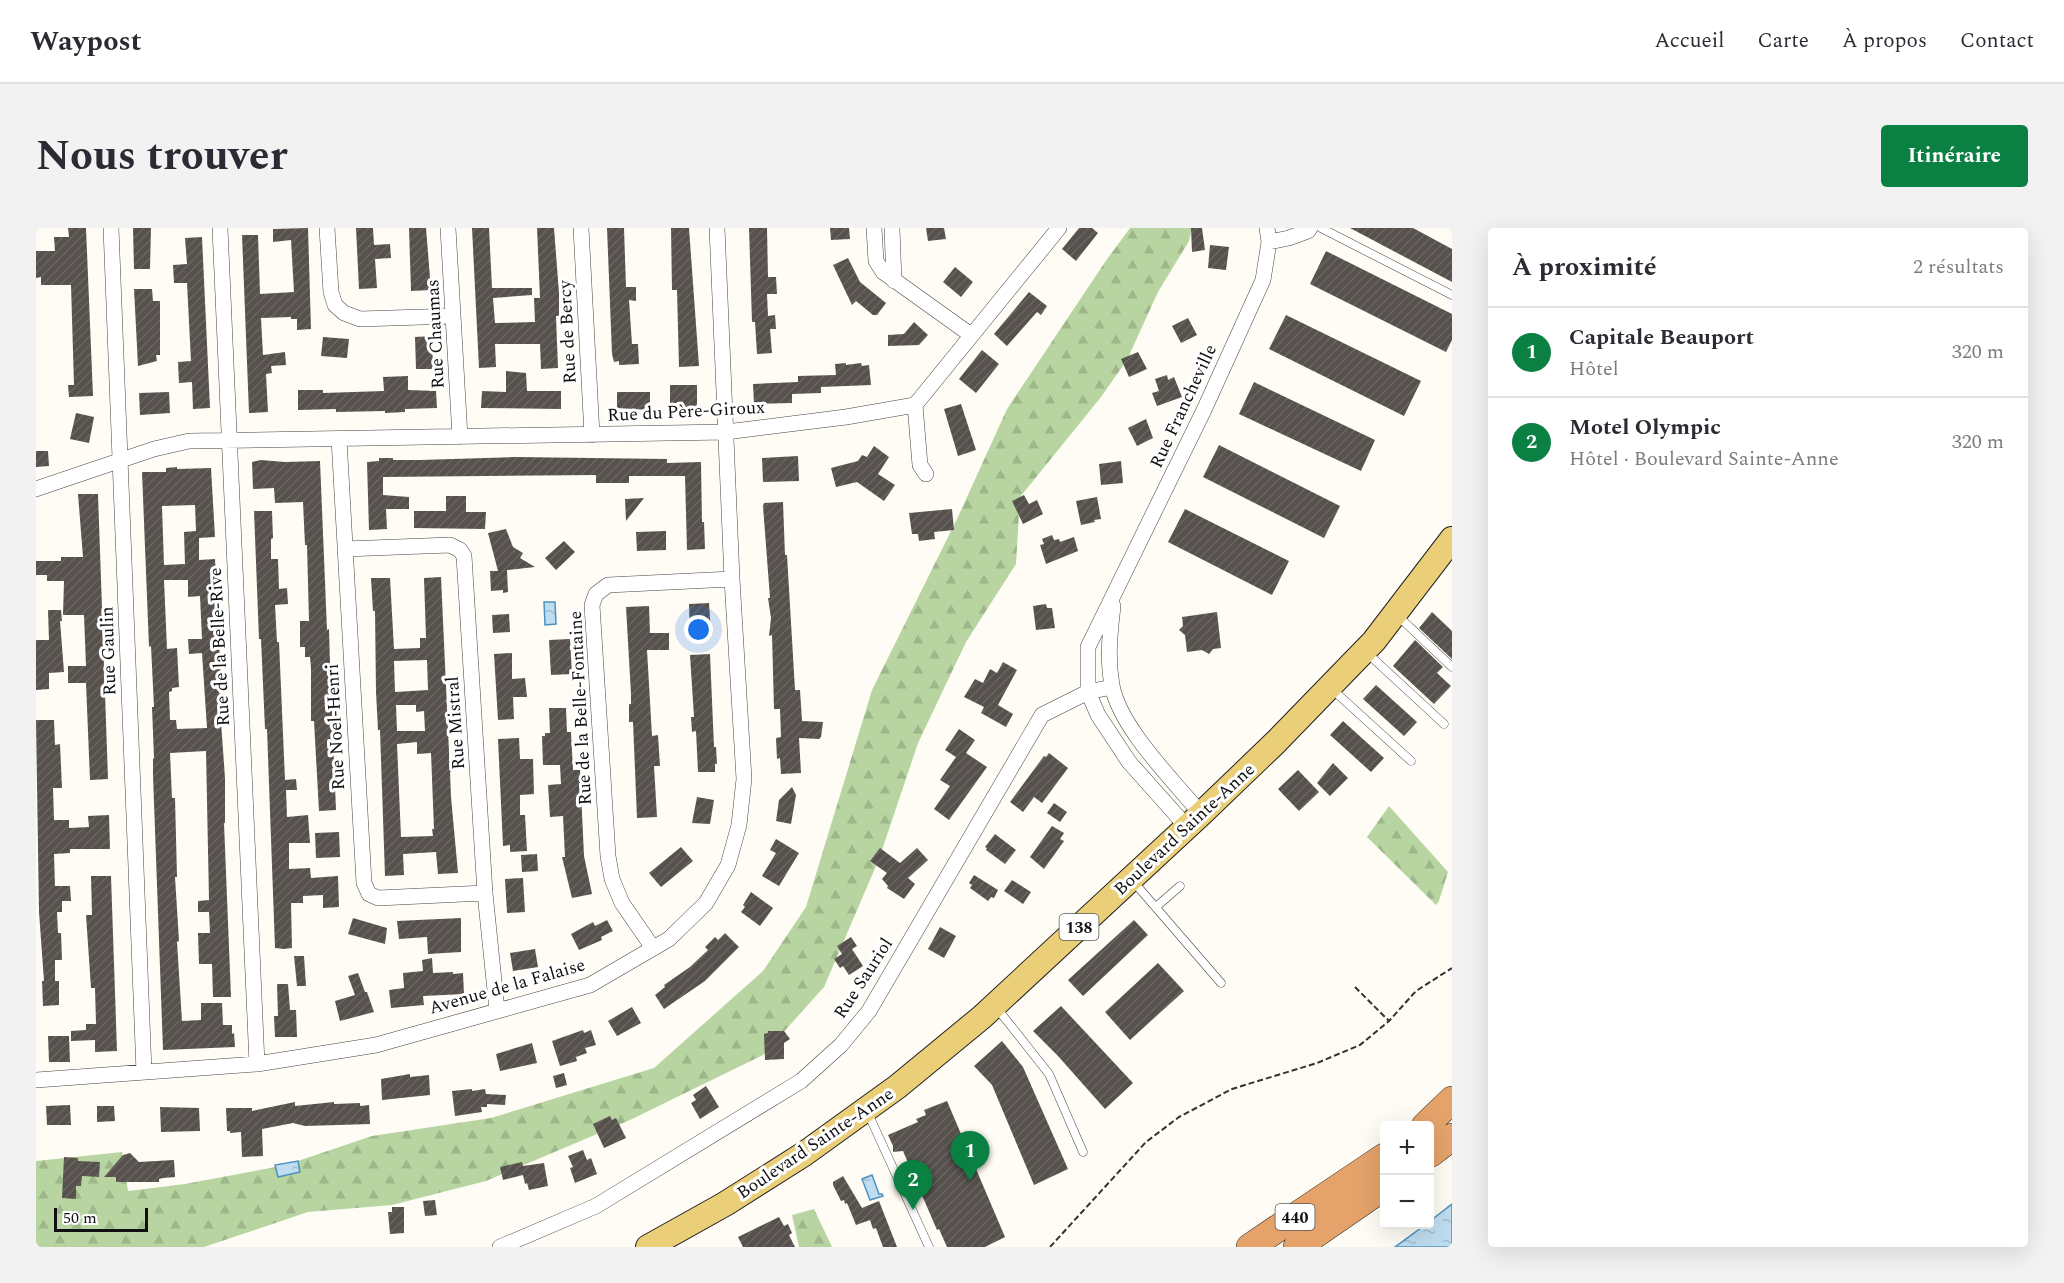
<!DOCTYPE html>
<html lang="fr">
<head>
<meta charset="utf-8">
<style>
  body { margin:0; font-family:Spectral,serif; background:#f2f2f3; color:#2b2b33 }
  .controls { position:absolute; right:18px; bottom:18px; display:grid; overflow:hidden; border-radius:6px; box-shadow:0 6px 24px #0002 }
  .controls button { width:54px; height:54px; display:grid; place-items:center; padding:0; border:0; border-bottom:2px solid #e1e1e2; background:#fff; color:#2b2b33; font:30px sans-serif }
  .scale { position:absolute; left:18px; bottom:15px; width:94px; box-sizing:border-box; padding-left:6px; border:3px solid #101010; border-top:0; font-size:16px; line-height:21px; white-space:nowrap; color:#101010; -webkit-text-stroke:4px #fff; paint-order:stroke }
  .you { position:absolute; left:663px; top:402px; width:21px; height:21px; margin:-15px; border:4px solid #fff; border-radius:50%; background:#1a73e8; box-shadow:0 0 0 9px #1a73e833 }
  .badge { display:grid; place-items:center; width:39px; height:39px; border-radius:50%; background:#0b8043; color:#fff; font-size:20px; font-weight:700 }
  .pin { position:absolute; translate:-50% -50px; filter:drop-shadow(0 2px 3px #0008) }
  .pin::after { content:''; position:absolute; top:32px; width:21px; height:18px; background:inherit; clip-path:polygon(0 0,100% 0,50% 100%) }
  .list { margin:0; padding:0; list-style:none }
  h2 { display:flex; justify-content:space-between; align-items:center; height:78px; margin:0; padding:0 24px; font-size:26px }
  h2 small { font-size:20px; font-weight:400; color:#7c7c81 }
  .list li { display:grid; grid-template-columns:39px 1fr auto; gap:18px; align-items:center; box-sizing:border-box; height:90px; padding:0 24px; border-top:2px solid #e1e1e2 }
  .list b { display:block; font-size:22px; white-space:nowrap }
  .list p { margin:0; font-size:20px; white-space:nowrap; color:#7c7c81 }
  .list em { font-size:20px; font-style:normal; color:#7c7c81 }
  .map { position:relative; flex:none; width:1416px; height:1019px; overflow:hidden; border-radius:6px }
  header { display:flex; align-items:center; gap:36px; box-sizing:border-box; height:84px; padding:0 30px; background:#fff; border-bottom:2px solid #e1e1e2 }
  header strong { font-size:28px }
  nav { display:flex; gap:33px; margin-inline-start:auto; font-size:21px }
  .intro { display:flex; align-items:center; justify-content:space-between; box-sizing:border-box; height:144px; padding:0 36px }
  h1 { margin:0; font-size:42px }
  .button { padding:15px 27px; border-radius:6px; background:#0b8043; color:#fff; font-size:21px; font-weight:700 }
  main { display:flex; gap:36px; padding:0 36px }
  aside { flex:1; background:#fff; border-radius:6px; box-shadow:0 6px 24px #0002 }
  .map>svg:first-child { display:block }
</style>
</head>
<body>
<header>
<strong>Waypost</strong>
<nav><a>Accueil</a><a>Carte</a><a>À propos</a><a>Contact</a></nav>
</header>
<div class="intro"><h1>Nous trouver</h1><a class="button">Itinéraire</a></div>
<main>
<div class="map">
<svg width="1416" height="1019" viewBox="0 0 1416 1019">
  <defs>
    <pattern id="forest-firs" width="22" height="20" patternUnits="userSpaceOnUse" patternTransform="scale(1.5)"><rect width="22" height="20" fill="#b8d5a1"/><path d="M5 1l3.5 6h-7zM16 11l3.5 6h-7z" fill="#9db68a"/></pattern>
    <pattern id="water-ripples" width="26" height="14" patternUnits="userSpaceOnUse" patternTransform="scale(1.5)"><rect width="26" height="14" fill="#beddf0"/><path d="M2 4q2-2 4 0t4 0M15 11q2-2 4 0t4 0" fill="none" stroke="#a2bdcd"/></pattern>
    <pattern id="building-hatch" width="6" height="6" patternUnits="userSpaceOnUse" patternTransform="scale(1.5)"><rect width="6" height="6" fill="#57514d"/><path d="M-1 1l2-2M0 6l6-6M5 7l2-2" fill="none" stroke="#6a6562"/></pattern>
  </defs>
  <rect width="100%" height="100%" fill="#fefcf4"/>
  <path fill="url(#forest-firs)" d="M1094 0H1156L1153 13 1122 64 1091 132 1065 169 984 269 980 336 930 414 882 515 843 631 788 759 727 827 594 892 450 953 356 977 272 984 168 1019H0V933L86 924 92 963 149 956 250 937 336 908 455 890 618 840 727 743 770 679 836 462 922 289 971 181 1069 34Z
    M1353 578 1412 644 1403 673 1400 677 1331 609Z
    M778 981 796 1019H763L756 987Z"/>
  <path fill="url(#water-ripples)" stroke="#4d92bf" stroke-width="1.5" d="M508 374H519L520 396 509 397Z
    M262 933 264 944 242 949 239 937Z
    M836 947 843 966H846L847 968 834 972 826 951Z
    M1416 976V1019H1359L1389 997 1394 996V993Z"/>
  <path fill="url(#building-hatch)" fill-rule="evenodd" d="M32 0H50L57 168 33 169 32 157H38L35 57H5V49L0 50V23H19L18 9H33Z
    M97 0H115L114 41H98Z
    M272 0 275 101 261 102V91H255V89L225 90 227 127 249 124 250 137 235 138 236 145 230 146 232 184 213 185 206 7H222L224 66 258 64 255 12 237 14V1Z
    M320 0H337L338 17 354 16 355 30 339 31 341 60 323 61Z
    M373 0H390L395 62 375 63Z
    M436 0H453L456 60H496V67L457 70 459 95 499 94 498 70H504L501 0H518L523 65V88H520L522 140 505 141 504 116H459L460 139 443 140Z
    M571 0H588L590 59H600V73L593 72 596 116H602L603 136 583 137V133L578 134 576 126Z
    M635 0H653L663 138 643 139 641 62H636Z
    M713 0H731L732 49H740L741 66H731L732 88 739 87 740 101H734L736 125 721 126 719 94H716Z
    M794 0H813L814 11 795 12Z
    M890 0H908L910 11 892 13Z
    M1043 0H1056L1062 5 1040 33 1026 21Z
    M1155 0H1166L1169 22 1156 24Z
    M1314 0H1377L1416 21V54Z
    M166 9 174 180 157 181 156 154 143 155 142 134 155 133 151 55H138L137 37 151 36 149 10Z
    M1174 17 1193 19 1190 42 1172 40Z
    M1290 23 1416 86V112L1410 124 1274 56Z
    M812 30 824 54 850 75 841 87H837L820 73 816 77 797 37Z
    M919 39 937 54 925 69 907 54Z
    M98 61H116L117 73H124V127H120L121 133 102 138Z
    M993 64 1011 78 1005 87 1001 84 971 118 958 106Z
    M1250 87 1385 153 1368 188 1233 121Z
    M1152 90 1161 107 1145 115 1136 98Z
    M878 94 892 107 883 117 852 118V107L868 106Z
    M396 108 397 141H380L379 109Z
    M287 109 313 111 311 130 285 128Z
    M946 122 963 136 940 165 923 151Z
    M1102 124 1111 141 1093 149 1085 131Z
    M810 135V137L825 135 826 138 833 137 835 157 785 159V165L756 166V175L718 176 717 156 762 154V148L800 147 799 136Z
    M470 143 490 145 491 163H525V181L445 180 446 163 470 164Z
    M1131 147 1132 152 1138 149 1146 169 1121 178 1116 165 1123 163 1119 151Z
    M372 148V162L400 163 401 180 369 181V184L349 185V183L300 184V181L262 182V162H287V165L348 163 347 149Z
    M1218 154 1339 212 1325 243 1203 186Z
    M634 157H661V181H634Z
    M133 164 134 185 104 187 103 165Z
    M581 164H614V182L581 180Z
    M925 176 940 222 922 228 908 181Z
    M40 185 58 189 53 215 34 211Z
    M1110 191 1117 210 1101 218 1092 200Z
    M1183 217 1304 278 1288 310 1167 249Z
    M838 218 853 229 842 246 859 257 848 273 821 254 800 259 795 240 822 233 826 227 831 229Z
    M0 223H12L13 238 0 239Z
    M762 228 763 253 727 254 726 230Z
    M480 229 631 231V235L665 234 666 294H668L669 321 651 322 649 248H593V255H560V247L347 249V267L373 269V281H350L351 301 333 302 331 234 343 233V230H357V232H384Z
    M225 232 249 234 284 233 291 402 293 401 294 436 300 582 283 583 278 493H275V440L274 429H269V419H264V393H273L271 317H269L267 274 239 275 238 260 217 261 216 234Z
    M1085 233 1087 255 1065 257 1063 236Z
    M141 239V241L175 240 179 309 163 310V332L179 331 185 455H183L184 480 189 550V595H188L195 769H177L176 736H163L162 705H174L173 684H162V673L173 672 170 523 134 525 136 570H139L141 649H139L143 713 141 714 146 793 165 792V775H186L187 797H196V806L198 805 199 819 127 822 117 547V531L118 530 116 479H118L115 418 113 419 106 244H130V240ZM159 277 160 303 148 304 149 336 128 337 126 278ZM128 352H152V369L164 368 166 411H152L153 426 166 425 171 500 141 501 140 492H134L133 464 136 463V460L143 459 141 420 131 421Z
    M42 266H62L72 551 54 552 50 455H32V438H50L48 387H27L28 353H11V347H0V333H25V329H47Z
    M988 267 993 276 1001 272 1007 286 987 296 976 273Z
    M410 268H430V284H450L449 301 378 300V283H410Z
    M1061 269 1065 291 1058 292 1059 294 1045 297 1040 273Z
    M608 270 590 293 589 271Z
    M747 274 749 327H751L759 462H764L766 493 787 494 785 509 783 511 763 510 765 545 745 546 744 530 741 531 740 510 745 509 744 481H738L736 407 733 408 735 390 732 370H734L727 278 728 275Z
    M916 281 918 302 898 304 899 311 883 313 882 306H876L873 285Z
    M1149 281 1253 333 1236 367 1132 314Z
    M218 283H236L237 310 235 311V331H242L243 361 251 360 252 376 239 377 241 414H243L249 552 260 551 261 562H250L251 589 272 587 274 615H253V641L274 640 275 650 302 648 303 679 287 680V667L267 668V675H255L256 720 248 721 239 720 231 501H229L225 411H223Z
    M470 301 477 319 487 325 484 330 499 339 471 342 472 364 467 365V362L455 363 454 343H462L452 305Z
    M630 303V322L601 323 600 304Z
    M1016 307 1018 312 1023 311 1024 314 1038 309 1042 323 1010 336 1004 317 1008 316 1006 311Z
    M528 313 539 324 520 342 509 330Z
    M405 349 413 524V533H416V544H414L415 569 422 645 402 646 400 624 367 626 368 647 349 648 344 502H342L340 464 339 383H337L335 350H354L358 421 384 420V410H390L388 350ZM391 432 392 462 359 464 358 433ZM360 477H380V484L388 483 389 503H361ZM381 514V526L395 525 398 601H396L397 608 365 609 361 516Z
    M673 375 675 406 654 407 653 376Z
    M1010 376 1011 380H1016L1019 400 1000 402 997 378Z
    M613 378 614 405H633V422H611L616 508 622 507 624 538H618L621 589 601 590 597 494H593V476H595V466L590 379Z
    M12 382H25L26 393H24L28 444 13 445V461L0 462V412H13Z
    M1181 384 1185 420 1177 421 1173 426 1166 422 1151 424 1149 407 1143 402 1147 398 1146 389Z
    M1396 384 1416 403V431L1383 400Z
    M473 386 474 404 457 405 456 387Z
    M534 411 536 446 515 447 513 412Z
    M1379 412 1407 439 1401 445 1415 458 1398 476 1357 438Z
    M476 425V451L489 450 491 469H477L478 491 462 492 458 426Z
    M674 426 678 519H680L681 536H679V544H662L660 503 656 504 655 489H658L654 427Z
    M967 434 981 442 962 477 977 486 970 499 945 485 948 479 928 469 939 451 947 455 954 441 961 445Z
    M1340 457 1381 494 1368 508 1327 471Z
    M513 480H530L531 504H535L537 542H544L548 628 556 666 536 670 526 629H529L527 588 514 589 512 557 525 556 524 537H507L506 508H509V505H514Z
    M0 492H18L19 517 24 516 26 560H17L18 592H33V600L53 599 52 588 73 587 74 621H34V625L18 626 19 658H34L35 673H26V684H21L22 705H25L26 732H19V753H23V777L7 778 6 753H8L3 684Z
    M1307 493 1348 530 1335 544 1294 507Z
    M923 501 939 512 930 525 951 539 913 592 898 581 914 558 904 552 920 529 909 522Z
    M483 510 484 531H497L498 566 484 567V587H489L491 623 474 624V617L467 618 462 511Z
    M1013 525 1032 540 1006 575 998 569 987 584 974 574 1008 528 1010 529Z
    M1297 535 1312 550 1294 568 1281 555Z
    M1262 542 1283 564 1263 583 1242 561Z
    M756 559 760 567 755 596 740 593 743 572Z
    M661 569 678 572 674 596 656 595Z
    M1018 575 1031 584 1024 594 1011 585Z
    M1016 598 1028 605 1024 611 1028 613 1008 641 994 629Z
    M303 604 304 629 280 630 279 605Z
    M959 606 980 622 969 636 950 622 951 620 949 619Z
    M740 611 763 625 743 658 726 648 740 625 734 622Z
    M645 619 657 633 625 659 613 645Z
    M844 620 864 635 881 620 892 632 872 650 879 656 868 671 851 660 852 658 846 651 851 645 834 633Z
    M501 626 502 643 486 644 485 627Z
    M938 647 962 662 958 670 955 669 952 673 934 660 936 657 933 655Z
    M55 648H75L81 823 59 824V812L35 813V803L50 802V796H60L59 760H55L50 687H56Z
    M487 650 489 684 471 685 469 651Z
    M976 652 995 664 987 676 968 663Z
    M715 664 737 680 724 698 705 684 709 679 707 677Z
    M317 690 351 700 349 716 312 706Z
    M425 690V724L392 726 391 709 363 711 361 693Z
    M571 692 577 703 565 709 566 712 543 722 535 706 557 694 559 698Z
    M1098 692 1112 707 1047 768 1032 752Z
    M904 699 920 708 908 730 892 721Z
    M689 705 703 719 669 753 628 781 619 767 629 759 628 757 654 739 672 722 669 719 679 709 682 712Z
    M815 709 821 718 816 721 827 738 813 747 807 738 804 740 798 731 806 726 801 718Z
    M499 721 502 739 477 743 474 725Z
    M258 728H268L270 758H261Z
    M396 730 397 745 417 744V746L427 745 428 766 387 768 388 777 355 780 353 762 368 760 367 745 387 743 386 732Z
    M1122 735 1148 763 1094 812 1069 784Z
    M322 745 329 764H331L338 784 304 793 299 773 319 767 312 748Z
    M241 756H252L254 782H260L261 809H239L238 788H242Z
    M1025 778 1097 855 1069 881 1022 828 997 803Z
    M596 779 605 795 581 808 572 793Z
    M547 802 548 805 555 802 560 817 549 820 551 825 540 829 541 833 524 838 516 813Z
    M732 803H748L754 811 748 815V831L729 832 728 806 732 805Z
    M12 808H33L34 834H13Z
    M966 813 987 839 1032 941 998 957 956 857 938 838Z
    M496 815 501 835 464 843 460 826Z
    M528 845 531 857 520 860 517 848Z
    M374 846V849L393 847 394 867 346 872 345 851Z
    M670 858 683 879 664 891 655 875 660 872 657 867Z
    M436 861V863L449 861 450 866 470 867 469 877 451 876V879H445L446 884 419 888 416 863Z
    M911 873 969 1009 949 1019H911L903 1001 901 1002 867 923 857 924V918L852 907 882 894 880 891 890 887 888 882Z
    M259 874V878L298 874V876L324 875V878L333 877 334 896 269 898 257 895 226 901 227 928 206 929 205 904 194 905V903H191L190 880H216V883Z
    M34 877 35 897H11L10 878Z
    M61 878H78L79 893 61 894Z
    M124 879 163 880 164 903 125 904Z
    M574 888 576 892 580 890 590 910 568 920 557 896Z
    M547 922 551 932 555 930 561 946 539 955 534 940 537 939 532 928Z
    M94 925 103 934 138 932 139 949 127 950 123 951V954H80V949H68L87 927Z
    M28 929 42 930V933L64 934 63 949 46 948 45 958H40V971L26 970Z
    M486 934 487 938 508 935 512 958 493 962 491 955 489 956 487 947 467 952 464 939Z
    M807 948 826 980 843 973 861 1019H847L840 1000 837 1001 834 992 820 997 811 975 809 976 808 972 805 973 797 957V954Z
    M399 972 401 987 389 988 387 973Z
    M356 979H368V1005L354 1006 352 984H356Z
    M743 989 748 998 752 996 756 1005 753 1007 759 1019H707L702 1009Z"/>
  <g fill="none" stroke-linecap="round" stroke-linejoin="round">
    <g stroke="#434343" stroke-width="9">
      <path id="lane" d="M1285 0 1416 67
        M1362 388 1416 439
        M1330 424 1408 496
        M1297 462 1375 533
        M1096 652 1185 755
        M1120 679 1144 658
        M960 779 1013 846 1047 924
        M831 883 893 1019"/>
    </g>
    <g stroke="#434343" stroke-width="16">
      <path id="street" d="M75 0 108 844
        M184 0 221 836
        M291 0 295 64 299 77 308 85 324 91 417 88
        M412 0 424 209
        M545 0 556 207
        M838 0 840 33 847 44 935 107
        M856 0 858 53
        M1233 14 1253 10 1272 3 1274 0
        M879 177 884 237 890 246
        M303 211 328 655 333 666 342 670 449 665
        M0 261 118 221 153 213 690 204 810 189 879 177 1023 0
        M309 321 414 317 424 322 428 328 449 665 461 782
        M1077 378C1074 405 1071 430 1076 457 1083 499 1138 553 1165 586
        M1151 599 1093 534 1062 487 1052 464V419L1168 182 1227 52 1233 14 1231 0
        M617 720 586 675 576 651 572 628 556 377 560 366 572 357 696 351
        M0 852 221 836 340 817 554 757 633 711 670 675 692 637 703 597 708 551 696 351 681 0
        M464 1019 560 978 765 853 805 817 833 783 1006 487 1052 464 1076 459"/>
    </g>
    <g stroke="#212121" stroke-width="26">
      <path id="primary" d="M612 1019 689 976 768 926 861 859 946 789 1165 586 1240 514 1338 413 1416 311"/>
    </g>
    <g stroke="#212121" stroke-width="28">
      <path id="highway" d="M1389 898 1416 872
        M1394 926 1416 909
        M1214 1019 1348 929
        M1261 1019 1348 959"/>
    </g>
    <path stroke="#323232" stroke-width="2" stroke-dasharray="6 3" stroke-linecap="butt" d="M1319 759 1353 793
      M1014 1019 1110 914 1143 889 1196 861 1281 835 1324 817 1353 793 1380 763 1416 740"/>
    <use href="#lane" stroke="#fff" stroke-width="8"/>
    <use href="#street" stroke="#fff" stroke-width="15"/>
    <use href="#primary" stroke="#eace78" stroke-width="24"/>
    <use href="#highway" stroke="#e5a36b" stroke-width="27"/>
  </g>
  <g text-anchor="middle" stroke-width="6" stroke-linejoin="round" paint-order="stroke">
    <g fill="#fff" stroke="#585858" stroke-width="1.5">
      <rect x="1023.5" y="686" width="39" height="26" rx="4.5"/>
      <rect x="1239.5" y="976" width="39" height="26" rx="4.5"/>
    </g>
    <g font-size="16" font-weight="bold" fill="#101010">
      <text x="1043" y="705">138</text>
      <text x="1259" y="995">440</text>
    </g>
    <g font-size="18" fill="#101010" stroke="#fff">
      <text transform="translate(531 104) rotate(-93)" y="6">Rue de Bercy</text>
      <text transform="translate(399 106) rotate(-93)" y="6">Rue Chaumas</text>
      <text transform="translate(1147 178) rotate(-65)" y="6">Rue Francheville</text>
      <text transform="translate(650 183) rotate(-3)" y="6">Rue du Père-Giroux</text>
      <text transform="translate(183 419) rotate(-93)" y="6">Rue de la Belle-Rive</text>
      <text transform="translate(72 423) rotate(-92)" y="6">Rue Gaulin</text>
      <text transform="translate(544 480) rotate(-93)" y="6">Rue de la Belle-Fontaine</text>
      <text transform="translate(419 495) rotate(-94)" y="6">Rue Mistral</text>
      <text transform="translate(299 499) rotate(-93)" y="6">Rue Noel-Henri</text>
      <text transform="translate(1148 601) rotate(-43)" y="6">Boulevard Sainte-Anne</text>
      <text transform="translate(827 750) rotate(-57)" y="6">Rue Sauriol</text>
      <text transform="translate(471 758) rotate(-16)" y="6">Avenue de la Falaise</text>
      <text transform="translate(779 915) rotate(-34)" y="6">Boulevard Sainte-Anne</text>
    </g>
  </g>
</svg>
<div class="controls">
<button>+</button>
<button>−</button>
</div>
<div class="scale">50 m</div>
<div class="you"></div>
<div class="pin badge" style="left:934px;top:953px">1</div>
<div class="pin badge" style="left:877px;top:982px">2</div>
</div>
<aside>
<h2>À proximité<small>2 résultats</small></h2>
<ul class="list">
<li><span class="badge">1</span><div><b>Capitale Beauport</b><p>Hôtel</p></div><em>320 m</em></li>
<li><span class="badge">2</span><div><b>Motel Olympic</b><p>Hôtel · Boulevard Sainte-Anne</p></div><em>320 m</em></li>
</ul>
</aside>
</main>
</body>
</html>
